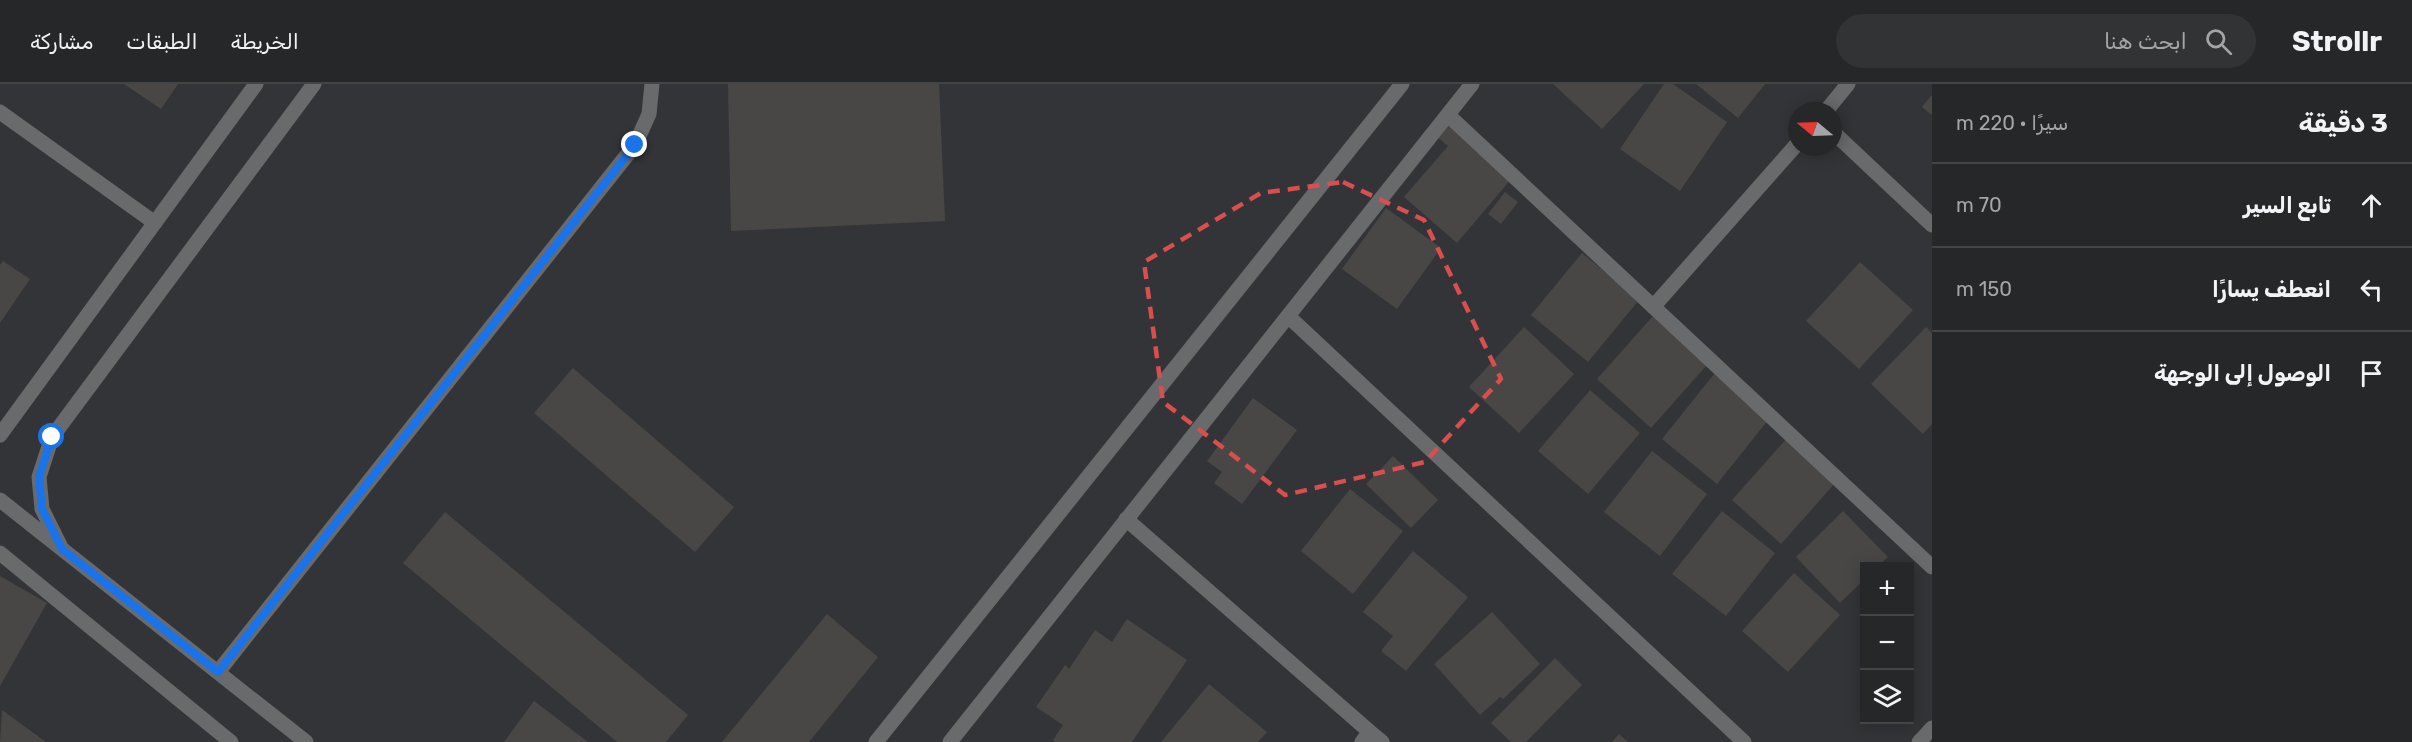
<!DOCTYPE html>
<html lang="ar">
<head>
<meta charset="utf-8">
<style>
  body { margin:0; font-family:Rubik,"Noto Naskh Arabic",sans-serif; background:#323335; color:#f1f3f6; direction:rtl }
  .controls { position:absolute; right:18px; bottom:18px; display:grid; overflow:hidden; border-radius:0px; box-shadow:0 3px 15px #0003 }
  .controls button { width:54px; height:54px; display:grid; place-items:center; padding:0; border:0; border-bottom:2px solid #424446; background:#262729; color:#f1f3f6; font:30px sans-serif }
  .compass { position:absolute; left:1788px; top:18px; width:54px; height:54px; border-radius:50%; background:#262729; box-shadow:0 3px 15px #0003; rotate:289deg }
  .stop { position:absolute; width:18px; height:18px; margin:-14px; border:4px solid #1a73e8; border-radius:50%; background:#fff }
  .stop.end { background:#1a73e8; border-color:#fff; box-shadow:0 2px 6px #0008 }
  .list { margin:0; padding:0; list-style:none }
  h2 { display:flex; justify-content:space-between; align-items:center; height:78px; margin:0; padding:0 24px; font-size:26px }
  h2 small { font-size:20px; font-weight:400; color:#a4a5a8 }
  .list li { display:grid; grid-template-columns:39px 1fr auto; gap:18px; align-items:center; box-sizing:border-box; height:84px; padding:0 24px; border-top:2px solid #424446 }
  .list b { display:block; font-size:22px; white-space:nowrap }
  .list em { font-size:20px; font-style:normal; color:#a4a5a8 }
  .icon { flex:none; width:33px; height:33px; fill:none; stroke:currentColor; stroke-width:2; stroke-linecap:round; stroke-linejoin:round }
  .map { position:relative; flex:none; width:1932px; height:658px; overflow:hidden; direction:ltr }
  header { display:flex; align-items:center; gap:36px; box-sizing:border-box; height:84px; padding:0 30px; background:#262729; border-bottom:2px solid #424446 }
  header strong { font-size:28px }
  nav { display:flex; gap:33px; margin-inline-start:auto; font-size:21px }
  .search { width:420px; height:54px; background:#323335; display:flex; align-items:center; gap:15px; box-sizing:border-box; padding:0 21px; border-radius:33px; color:#a4a5a8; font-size:22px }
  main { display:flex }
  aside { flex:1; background:#262729 }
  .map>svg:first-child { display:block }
</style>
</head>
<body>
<header>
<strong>Strollr</strong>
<div class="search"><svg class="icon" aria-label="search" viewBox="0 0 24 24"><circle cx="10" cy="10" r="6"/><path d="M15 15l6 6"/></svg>ابحث هنا</div>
<nav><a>الخريطة</a><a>الطبقات</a><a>مشاركة</a></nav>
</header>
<main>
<aside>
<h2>3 دقيقة<small>سيرًا · 220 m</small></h2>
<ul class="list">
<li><svg class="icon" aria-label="ahead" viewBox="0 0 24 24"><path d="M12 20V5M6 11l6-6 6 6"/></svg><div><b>تابع السير</b></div><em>70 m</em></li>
<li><svg class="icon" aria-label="left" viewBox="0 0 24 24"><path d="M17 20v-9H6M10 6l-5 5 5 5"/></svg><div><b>انعطف يسارًا</b></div><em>150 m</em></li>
<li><svg class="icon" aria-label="arrive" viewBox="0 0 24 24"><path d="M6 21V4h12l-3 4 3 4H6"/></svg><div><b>الوصول إلى الوجهة</b></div></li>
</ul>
</aside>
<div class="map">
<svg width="1932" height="658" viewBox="0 0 1932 658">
  <rect width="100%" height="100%" fill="#333437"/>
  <path fill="#494745" d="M124 0H178L161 25Z
    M728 0H939L945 137 731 147Z
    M1553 0H1644L1602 45Z
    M1664 0H1673L1727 38 1680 107 1620 65Z
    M1696 0H1765L1738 34Z
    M1932 11V31L1922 23Z
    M1448 38 1512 94 1457 159 1404 113 1448 62 1436 52Z
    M1505 108 1518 118 1501 140 1488 130Z
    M1386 124 1441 164 1397 225 1342 185Z
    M1582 169 1639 216 1588 278 1531 231Z
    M3 177 30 195 0 239V181Z
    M1860 178 1913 226 1859 285 1806 237Z
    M1653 232 1707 281 1651 344 1597 295Z
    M1524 243 1574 290 1519 349 1469 303Z
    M1926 243 1932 249V340L1923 350 1871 300Z
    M573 284 734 423 695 468 534 329Z
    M1714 290 1769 335 1717 400 1662 355Z
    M1590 306 1640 349 1588 410 1538 367Z
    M1253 314 1297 346 1242 420 1214 399 1222 388 1207 377Z
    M1787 354 1836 398 1781 460 1732 416Z
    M1652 367 1707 410 1660 472 1604 428Z
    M1393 372 1438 416 1411 444 1366 400Z
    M1350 405 1403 447 1353 510 1301 467Z
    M1722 427 1775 469 1726 532 1672 490Z
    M1843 427 1888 473 1878 482H1864V496L1840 519 1796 473Z
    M445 428 688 631 666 658H617L403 479Z
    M1413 467 1468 513 1406 587 1381 567 1393 552 1363 528Z
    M1794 489 1840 531 1788 588 1742 547Z
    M0 492 47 519 0 602Z
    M1492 528 1540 580 1503 615 1500 613 1480 631 1434 580Z
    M827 530 878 573 809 658H722Z
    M1127 535 1187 576 1132 658H1055L1053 656 1063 641 1036 623 1065 581 1069 585 1095 546 1112 558Z
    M1555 574 1582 601 1526 658H1511L1491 639Z
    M1209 600 1267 648 1258 658H1161Z
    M534 617 588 658H504Z
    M2 626 46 658H0Z
    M1619 650 1628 658H1612Z"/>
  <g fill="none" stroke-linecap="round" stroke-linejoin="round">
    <path stroke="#696a6b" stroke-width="15" d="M218 588 635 61 649 30 652 0"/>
    <path stroke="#696a6b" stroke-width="15" d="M1826 27 1848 0
      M0 28 155 139
      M1448 31 1932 483
      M1833 48 1932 141
      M1653 223 1797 60
      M1288 232 1744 658
      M0 351 256 0
      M0 416 306 658
      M1126 435 1370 648 1362 658
      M62 465 42 425 39 393 52 353 314 0
      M0 469 231 658
      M1370 648 1382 658
      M876 658 1402 0
      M950 658 1472 0
      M1919 658 1932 644"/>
  </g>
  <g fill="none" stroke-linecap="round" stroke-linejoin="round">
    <path stroke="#1a73e8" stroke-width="8" d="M52 353 39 393 42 425 62 465 218 588 635 61"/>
  </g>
  <path fill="none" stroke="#d94e4f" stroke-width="4.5" stroke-dasharray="12 8" stroke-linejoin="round" d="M1343 98 1424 136 1501 295 1425 378 1285 411 1163 318 1144 178 1261 109Z"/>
</svg>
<div class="controls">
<button>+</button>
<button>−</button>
<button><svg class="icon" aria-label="layers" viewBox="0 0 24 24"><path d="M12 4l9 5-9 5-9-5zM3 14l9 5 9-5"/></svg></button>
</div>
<svg class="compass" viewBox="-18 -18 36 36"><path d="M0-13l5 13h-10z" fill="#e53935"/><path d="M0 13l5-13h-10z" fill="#a4a5a8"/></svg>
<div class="stop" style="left:52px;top:353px"></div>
<div class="stop end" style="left:635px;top:61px"></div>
</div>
</main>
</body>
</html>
